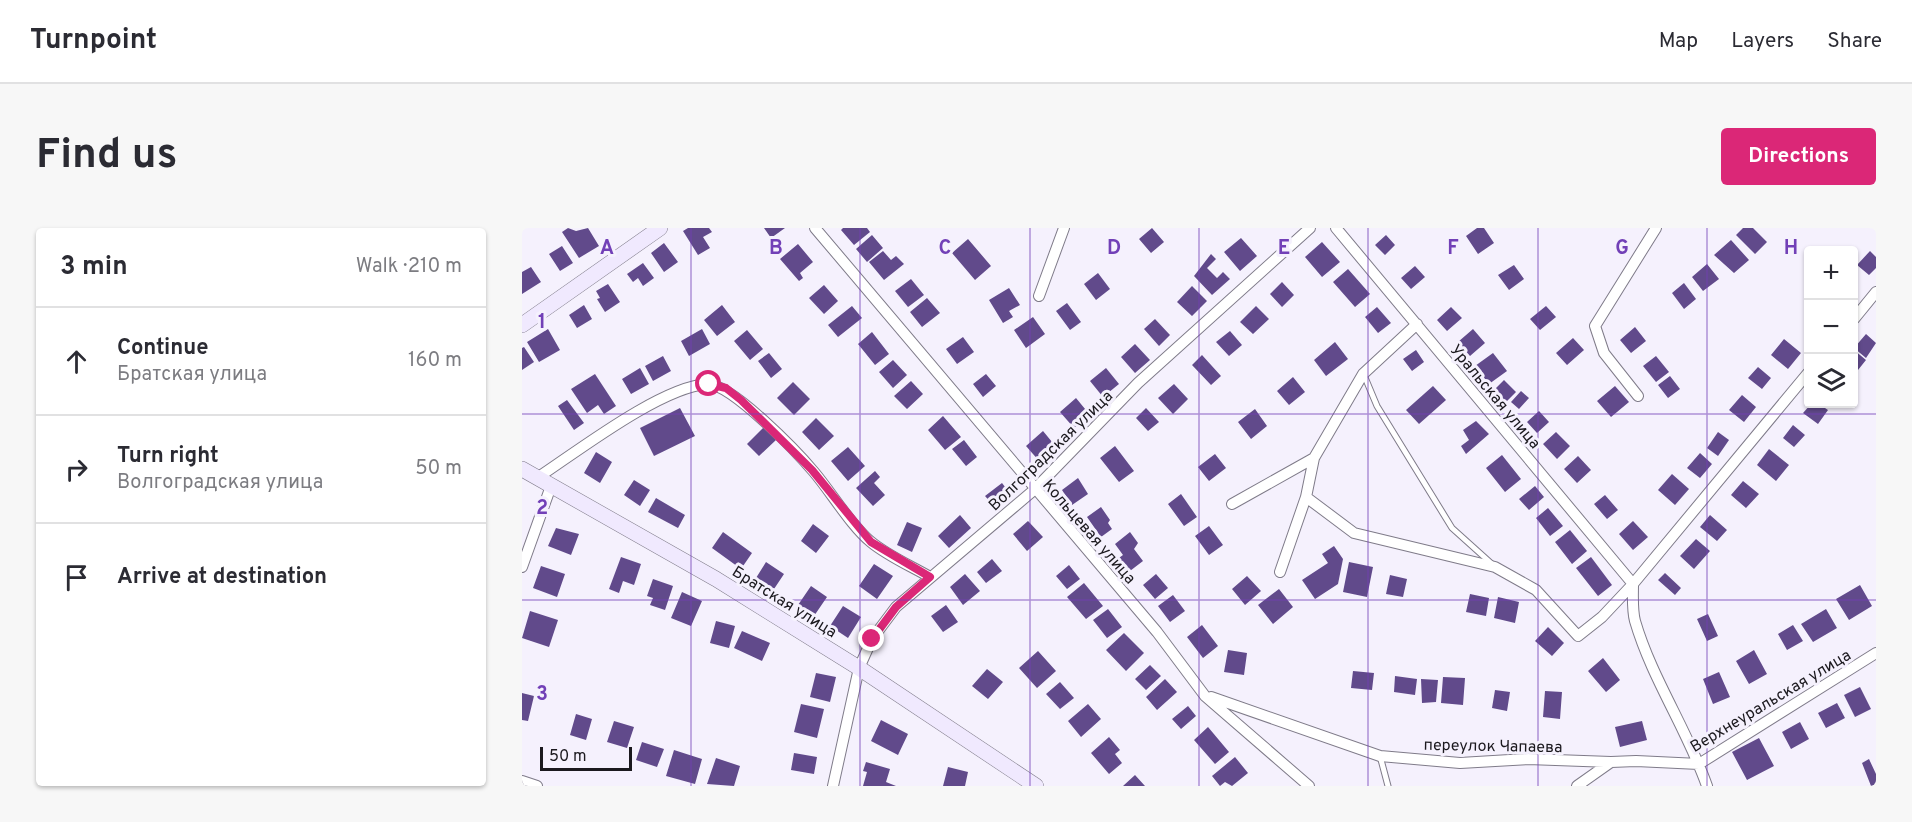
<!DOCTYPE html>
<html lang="en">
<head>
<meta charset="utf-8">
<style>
  body { margin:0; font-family:Overpass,sans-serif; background:#f7f7f7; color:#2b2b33 }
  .controls { position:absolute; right:18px; top:18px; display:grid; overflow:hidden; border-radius:6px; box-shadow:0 2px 4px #0004 }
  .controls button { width:54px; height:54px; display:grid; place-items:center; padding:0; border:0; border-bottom:2px solid #e1e1e2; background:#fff; color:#2b2b33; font:30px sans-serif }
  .scale { position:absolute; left:18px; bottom:15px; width:92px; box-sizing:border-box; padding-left:6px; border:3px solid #1b191e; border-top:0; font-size:16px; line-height:21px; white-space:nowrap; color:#1b191e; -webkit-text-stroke:4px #f5f1fd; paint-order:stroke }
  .stop { position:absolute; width:18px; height:18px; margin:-14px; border:4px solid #db2777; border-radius:50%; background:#fff }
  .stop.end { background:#db2777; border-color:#fff; box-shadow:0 2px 6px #0008 }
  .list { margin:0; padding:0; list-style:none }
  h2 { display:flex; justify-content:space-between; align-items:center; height:78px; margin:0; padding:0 24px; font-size:26px }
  h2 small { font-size:20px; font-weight:400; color:#7c7c81 }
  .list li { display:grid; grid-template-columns:39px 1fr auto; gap:18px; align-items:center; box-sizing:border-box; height:108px; padding:0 24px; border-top:2px solid #e1e1e2 }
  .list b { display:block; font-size:22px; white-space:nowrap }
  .list p { margin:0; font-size:20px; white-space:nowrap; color:#7c7c81 }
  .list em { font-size:20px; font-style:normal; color:#7c7c81 }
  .icon { flex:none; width:33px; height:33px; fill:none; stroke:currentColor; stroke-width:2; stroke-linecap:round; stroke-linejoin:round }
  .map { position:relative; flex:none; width:1354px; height:558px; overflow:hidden; border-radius:6px }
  header { display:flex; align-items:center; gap:36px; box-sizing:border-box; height:84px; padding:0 30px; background:#fff; border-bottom:2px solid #e1e1e2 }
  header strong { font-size:28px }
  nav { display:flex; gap:33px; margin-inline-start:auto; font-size:21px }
  .intro { display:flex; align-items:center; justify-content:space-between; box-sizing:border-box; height:144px; padding:0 36px }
  h1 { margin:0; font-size:42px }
  .button { padding:15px 27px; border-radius:6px; background:#db2777; color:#fff; font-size:21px; font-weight:700 }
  main { display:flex; gap:36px; padding:0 36px }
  aside { flex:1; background:#fff; border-radius:6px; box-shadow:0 2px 4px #0004 }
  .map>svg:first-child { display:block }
</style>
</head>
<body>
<header>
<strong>Turnpoint</strong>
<nav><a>Map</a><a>Layers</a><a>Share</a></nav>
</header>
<div class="intro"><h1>Find us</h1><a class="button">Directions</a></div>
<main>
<aside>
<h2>3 min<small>Walk · 210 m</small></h2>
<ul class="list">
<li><svg class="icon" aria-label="ahead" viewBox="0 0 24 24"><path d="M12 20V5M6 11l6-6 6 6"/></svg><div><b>Continue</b><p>Братская улица</p></div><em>160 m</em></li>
<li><svg class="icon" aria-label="right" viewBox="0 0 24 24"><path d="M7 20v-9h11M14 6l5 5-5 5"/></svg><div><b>Turn right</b><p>Волгоградская улица</p></div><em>50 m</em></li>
<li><svg class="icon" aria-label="arrive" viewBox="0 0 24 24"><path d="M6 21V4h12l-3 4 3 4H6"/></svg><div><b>Arrive at destination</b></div></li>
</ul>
</aside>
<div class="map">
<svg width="1354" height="558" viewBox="0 0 1354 558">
  <rect width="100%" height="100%" fill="#f5f1fd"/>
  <path fill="#614a8b" d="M46 0 54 3 66 0 77 18 57 30 40 4Z
    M166 0H187L190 4 181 9 188 20 176 27 161 3Z
    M242 0H263L249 10Z
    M321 0H345L348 4 332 17 319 2Z
    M630 0 642 14 629 25 617 11Z
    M955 0H962L972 15 956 26 944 8Z
    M1221 0H1231L1245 14 1233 26 1214 7Z
    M350 7 361 20 345 34 334 21Z
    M864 7 873 17 863 27 853 17Z
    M719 10 735 28 718 43 702 24Z
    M446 11 469 38 453 52 430 25Z
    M1209 12 1227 32 1212 45 1192 27Z
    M800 14 818 34 800 49 783 29Z
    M142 15 156 34 142 44 129 25Z
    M276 16 291 34 278 45 281 50 277 53 258 31Z
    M40 18 51 35 38 43 27 26Z
    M361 23 369 32 374 28 382 36 362 52 347 34Z
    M1348 23 1354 29V40L1347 47 1335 37Z
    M689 26 694 31 685 40 695 50 701 44 708 51 690 67 672 48Z
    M121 35 132 50 121 58 116 50 111 54 105 46Z
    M1185 36 1197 51 1181 63 1170 49Z
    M992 37 1002 51 987 62 976 47Z
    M893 38 903 49 889 61 879 50Z
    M9 39 19 54 0 66V44Z
    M826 41 848 66 833 79 811 54Z
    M576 45 588 61 574 72 562 56Z
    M389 51 402 67 386 79 373 63Z
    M760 54 772 67 760 79 748 66Z
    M1162 55 1174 71 1162 81 1150 65Z
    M86 56 98 74 83 84 75 71 78 70 74 63Z
    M302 57 316 73 302 86 287 70Z
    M670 58 685 73 670 88 655 74Z
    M487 60 498 77 487 83 491 89 481 95 467 72Z
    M405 70 418 85 400 99 388 84Z
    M545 75 559 94 548 102 534 83Z
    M62 77 70 91 55 100 47 87Z
    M200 77 213 94 195 108 182 92Z
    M330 78 340 90 316 109 306 97Z
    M734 78 747 91 731 106 718 94Z
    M1024 78 1034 89 1018 102 1008 91Z
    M855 79 869 95 856 105 843 89Z
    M929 79 940 90 925 103 915 92Z
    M511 89 523 106 504 120 492 102Z
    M633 91 648 107 637 118 622 101Z
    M1113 99 1124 113 1109 125 1098 112Z
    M26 101 38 122 17 134 5 114Z
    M180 101 188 116 167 128 159 113Z
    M951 101 963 115 948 128 936 114Z
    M225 102 241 121 228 132 212 113Z
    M708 103 720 117 707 128 694 114Z
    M350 104 367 126 353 137 336 116Z
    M1344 106 1354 115 1344 130 1332 120Z
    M441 109 452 124 435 136 424 121Z
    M1051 110 1062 122 1045 137 1034 125Z
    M1262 111 1279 125 1266 141 1249 127Z
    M813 114 826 131 804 148 792 132Z
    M613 116 628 132 613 145 599 129Z
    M2 119 12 134 0 142V120Z
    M894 122 902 134 890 143 881 131Z
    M1332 122 1344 132 1332 147Z
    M247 125 260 141 249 150 236 133Z
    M971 125 985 143 967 156 953 138Z
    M680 127 699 148 689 157 670 137Z
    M141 128 149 143 131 153 123 138Z
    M1134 128 1147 144 1134 154 1121 138Z
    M371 132 385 147 371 160 357 144Z
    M1236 139 1249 150 1240 161 1226 150Z
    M118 140 127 156 109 166 100 151Z
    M584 140 597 156 581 169 568 153Z
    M73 146 94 178 82 186 76 177 65 185 49 161Z
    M464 146 474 158 461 169 451 156Z
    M1148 148 1158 161 1146 170 1136 157Z
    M771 149 783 164 767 177 755 163Z
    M982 152 994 164 984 174 972 162Z
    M389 153 401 166 385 181 372 168Z
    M271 154 288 171 272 187 255 170Z
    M652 156 666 171 651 186 636 170Z
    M911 158 924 172 897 196 884 182Z
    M1093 158 1107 174 1089 189 1075 173Z
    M999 163 1007 170 997 181 989 174Z
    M1220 167 1234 179 1222 194 1207 182Z
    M554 170 568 187 552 200 538 184Z
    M45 172 62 195 52 202 36 178Z
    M1289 176H1297L1306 182 1296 196 1281 185Z
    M158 180 173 208 132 228 118 200Z
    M624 180 637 194 626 203 614 190Z
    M733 181 745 198 729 211 716 194Z
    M1017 183 1027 194 1015 205 1005 194Z
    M421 188 439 209 423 222 406 202Z
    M294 190 312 208 297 222 280 204Z
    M954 193 967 206 944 226 939 218 947 212 941 202Z
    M1271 197 1283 207 1272 219 1261 210Z
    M242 199 254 212 237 228 225 216Z
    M521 203 535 220 518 234 504 218Z
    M1034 204 1048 218 1035 231 1021 216Z
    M1196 204 1207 212 1196 228 1185 220Z
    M442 212 455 229 444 238 430 221Z
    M593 218 612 243 597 254 578 230Z
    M326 219 343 238 326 253 309 233Z
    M1247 221 1267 237 1254 253 1235 237Z
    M74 224 90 234 78 255 62 245Z
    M1178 225 1190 236 1178 250 1165 240Z
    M693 226 704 240 687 253 676 239Z
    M980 227 999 251 983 264 964 240Z
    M1056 228 1069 242 1055 255 1042 241Z
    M353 243 358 249 352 255 363 267 351 278 334 260Z
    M1150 246 1167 261 1153 277 1136 262Z
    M556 250 566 266 550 277 540 262Z
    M112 252 128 262 118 278 102 267Z
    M1221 253 1237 266 1224 280 1209 267Z
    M480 255 487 264 471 277 463 268Z
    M1013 258 1022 269 1007 282 997 271Z
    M659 266 675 289 662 298 646 276Z
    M1083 267 1096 282 1085 291 1072 276Z
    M134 270 163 287 156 300 126 284Z
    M579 279 588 292 586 295 590 301 579 309 565 289Z
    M1026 280 1041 298 1028 308 1014 290Z
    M438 287 449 300 427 320 416 308Z
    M1188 287 1205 302 1195 313 1178 299Z
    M506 293 521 309 505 323 491 306Z
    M1111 293 1126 309 1111 322 1097 306Z
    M385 294 400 300 390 324 375 317Z
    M291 296 307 308 294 325 279 313Z
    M687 298 701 317 687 327 673 308Z
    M34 300 57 306 49 327 26 318Z
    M1048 302 1065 323 1050 336 1033 314Z
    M201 304 230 325 219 341 190 320Z
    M608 304 616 315 612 321 621 333 604 346 594 332 601 327 593 316Z
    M1174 311 1188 323 1172 341 1158 328Z
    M812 318 821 331 816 356 793 371 780 352 806 335 800 326Z
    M99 329 119 336 112 357 101 353 97 365 87 361Z
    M1069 329 1090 357 1076 368 1054 340Z
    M470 331 480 343 464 355 455 344Z
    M244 334 262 346 252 361 234 350Z
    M827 334 851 339 845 369 821 364Z
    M352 336 371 348 355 371 337 358Z
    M547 337 558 351 545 361 534 348Z
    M19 338 43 346 35 369 11 360Z
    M1143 345 1159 360 1153 367 1136 352Z
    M443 346 458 363 441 377 428 359Z
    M634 346 646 360 633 371 621 357Z
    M868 347 885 351 881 369 864 366Z
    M725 348 739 363 723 377 710 361Z
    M131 351 151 358 143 382 128 377 131 370 125 368Z
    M562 355 581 378 564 391 545 369Z
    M1338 357 1350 378 1327 392 1314 371Z
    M289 358 305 369 292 388 276 377Z
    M757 361 771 379 751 396 736 377Z
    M160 364 180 373 169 398 149 390Z
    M948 366 967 370 964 388 944 384Z
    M651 367 663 383 648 394 636 378Z
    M976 369 997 374 993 395 972 390Z
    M424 377 436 394 421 404 409 388Z
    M321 378 339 389 326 410 308 398Z
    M586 381 600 399 585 410 571 392Z
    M1304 381 1315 400 1291 414 1279 396Z
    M8 383 36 392 27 419 0 410Z
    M1186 386 1196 408 1185 413 1175 391Z
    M194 393 213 398 207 420 188 415Z
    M680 397 696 418 681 430 665 409Z
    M1271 397 1281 413 1265 422 1256 406Z
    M1026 399 1042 415 1030 428 1013 413Z
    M220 403 248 415 240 433 212 420Z
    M602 405 622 425 604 443 584 422Z
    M706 422 725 425 722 447 702 444Z
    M1232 422 1245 446 1227 456 1214 433Z
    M516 423 534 443 515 460 497 440Z
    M1081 430 1098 452 1084 464 1066 443Z
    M628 437 639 448 624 462 613 451Z
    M465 441 481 454 466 471 450 458Z
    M831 443 852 445 850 462 829 460Z
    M1197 444 1208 469 1191 476 1181 451Z
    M294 445 314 449 308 474 288 469Z
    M873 448 895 451 893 467 872 464Z
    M921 449 943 450 941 477 919 475Z
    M643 451 655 464 635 482 624 469Z
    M899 451 916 452 914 474 900 475Z
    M538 454 552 470 538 481 524 466Z
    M1338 459 1349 481 1333 489 1322 467Z
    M973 462 988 464 985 483 970 480Z
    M1023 463 1040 464 1038 491 1021 489Z
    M0 465 12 468 6 493 0 492Z
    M1315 475 1323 490 1304 500 1296 485Z
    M279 476 302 481 295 510 272 504Z
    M566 476 579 491 559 509 546 493Z
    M666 478 674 488 659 501 650 491Z
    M54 486 70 491 64 512 48 507Z
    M359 492 386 506 376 527 349 513Z
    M92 493 112 499 105 520 85 514Z
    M1120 493 1125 512 1098 519 1093 499Z
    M1278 494 1287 511 1269 521 1260 504Z
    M686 499 707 524 693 536 672 512Z
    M587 509 598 522 593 526 600 535 587 546 569 525Z
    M1237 510 1252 538 1225 552 1210 524Z
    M120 514 142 521 135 539 114 532Z
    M152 522 180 531 173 556 144 548Z
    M272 525 295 529 292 546 269 542Z
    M713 529 726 545 710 558 703 554 698 558 690 548Z
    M194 530 218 538 212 558 185 556Z
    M1347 531 1354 546V558H1349L1340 535Z
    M344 534 368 541 364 554 374 558H341L345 544 341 543Z
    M426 539 446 544 443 558H421Z
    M613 547 623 558H601Z"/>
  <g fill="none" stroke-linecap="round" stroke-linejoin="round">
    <g stroke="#7f7b89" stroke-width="7">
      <path id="lane" d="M842 147 855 178 930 300 970 336
        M858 528 866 558"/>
    </g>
    <g stroke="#7f7b89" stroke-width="12">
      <path id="street" d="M293 0 635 404 683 468 787 558
        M814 0 1111 356C1111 368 1110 382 1113 393 1130 451 1165 501 1185 558
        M517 68 542 0
        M1332 91 1354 64
        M1116 168 1082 125 1073 98 1134 0
        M15 250C56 223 139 159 185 156 209 155 276 225 292 244 309 264 330 299 349 314 366 328 389 338 408 349
        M784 269 832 305 973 339 1014 362 1056 408 1080 389 1111 356 1286 145
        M710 276 792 230 841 146 895 96
        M0 339 29 258
        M758 344 784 269 792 230
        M689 469 858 528 938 535 1006 531 1089 534
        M0 553 15 558
        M311 558 337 440 350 411 374 379 512 262 616 155 788 0
        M1055 558 1089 534 1114 533 1177 536 1354 425"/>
    </g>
    <g stroke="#7f7b89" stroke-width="16">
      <path id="secondary" d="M0 97 138 0
        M0 241 194 351 337 440 514 558"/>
    </g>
    <use href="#lane" stroke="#fff" stroke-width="5"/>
    <use href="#street" stroke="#fff" stroke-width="10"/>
    <use href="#secondary" stroke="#f0e9fe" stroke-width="15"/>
  </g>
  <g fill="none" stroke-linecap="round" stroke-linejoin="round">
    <path stroke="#db2777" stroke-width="8" d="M187 156 204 160 219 172 290 242 349 314 408 349 374 379 350 411"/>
  </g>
  <path fill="none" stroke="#7240b7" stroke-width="1.5" stroke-opacity="0.55" d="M169 0V558M338 0V558M508 0V558M677 0V558M846 0V558M1016 0V558M1185 0V558M0 186H1354M0 372H1354"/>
  <g text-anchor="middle" stroke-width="6" stroke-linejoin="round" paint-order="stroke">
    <g font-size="16" fill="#1b191e" stroke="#f5f1fd">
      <text transform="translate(974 168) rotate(50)" y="6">Уральская улица</text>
      <text transform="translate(528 222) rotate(-44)" y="6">Волгоградская улица</text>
      <text transform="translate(568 303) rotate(49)" y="6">Кольцевая улица</text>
      <text transform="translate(263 373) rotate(32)" y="6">Братская улица</text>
      <text transform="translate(1248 472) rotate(-31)" y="6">Верхнеуральская улица</text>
      <text transform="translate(971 517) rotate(1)" y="6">переулок Чапаева</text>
    </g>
  </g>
  <g font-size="20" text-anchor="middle" font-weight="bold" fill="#7240b7" stroke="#f5f1fd" stroke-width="6" stroke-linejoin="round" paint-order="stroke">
    <text x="85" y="26">A</text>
    <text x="254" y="26">B</text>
    <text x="423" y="26">C</text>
    <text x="592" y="26">D</text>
    <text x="762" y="26">E</text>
    <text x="931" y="26">F</text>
    <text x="1100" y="26">G</text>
    <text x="1269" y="26">H</text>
    <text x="20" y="100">1</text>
    <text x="20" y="286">2</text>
    <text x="20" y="472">3</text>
  </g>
</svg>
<div class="controls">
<button>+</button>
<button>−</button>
<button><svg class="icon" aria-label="layers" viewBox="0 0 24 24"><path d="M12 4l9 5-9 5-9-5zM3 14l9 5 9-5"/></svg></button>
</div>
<div class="scale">50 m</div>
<div class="stop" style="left:187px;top:156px"></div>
<div class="stop end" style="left:350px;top:411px"></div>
</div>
</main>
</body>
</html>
